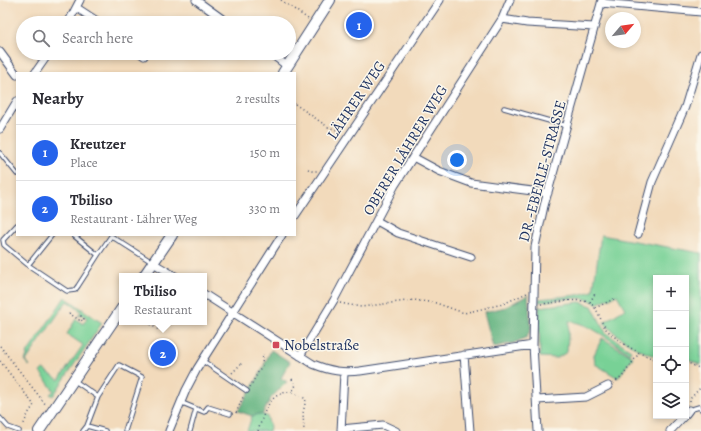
<!DOCTYPE html>
<html lang="en">
<head>
<meta charset="utf-8">
<style>
  body { margin:0; font-family:Alegreya,serif; background:#f2f2f3; color:#2b2b33 }
  .controls { position:absolute; right:12px; bottom:12px; display:grid; overflow:hidden; border-radius:0px; box-shadow:0 2px 6px #0003 }
  .controls button { width:36px; height:36px; display:grid; place-items:center; padding:0; border:0; border-bottom:1px solid #e1e1e2; background:#fff; color:#2b2b33; font:20px sans-serif }
  .compass { position:absolute; left:605px; top:12px; width:36px; height:36px; border-radius:50%; background:#fff; box-shadow:0 2px 6px #0003; rotate:61deg }
  .you { position:absolute; left:457px; top:160px; width:14px; height:14px; margin:-10px; border:3px solid #fff; border-radius:50%; background:#1a73e8; box-shadow:0 0 0 6px #1a73e833 }
  .badge { display:grid; place-items:center; width:26px; height:26px; border-radius:50%; background:#2563eb; color:#fff; font-size:13px; font-weight:700 }
  .pin { position:absolute; translate:-50% -50%; border:2px solid #fff; box-shadow:0 1px 4px #0006 }
  .popup { position:absolute; left:119px; top:273px; width:88px; height:52px; box-sizing:border-box; display:grid; place-content:center; border-radius:0px; background:#fff; filter:drop-shadow(0 1px 3px #0005); font-size:13px; white-space:nowrap; color:#7c7c81 }
  .popup b { font-size:15px; color:#2b2b33 }
  .popup::after { content:''; position:absolute; left:50%; top:100%; margin-left:-8px; border:8px solid transparent; border-top-color:#fff }
  .list { margin:0; padding:0; list-style:none }
  h2 { display:flex; justify-content:space-between; align-items:center; height:52px; margin:0; padding:0 16px; font-size:17px }
  h2 small { font-size:13px; font-weight:400; color:#7c7c81 }
  .list li { display:grid; grid-template-columns:26px 1fr auto; gap:12px; align-items:center; box-sizing:border-box; height:56px; padding:0 16px; border-top:1px solid #e1e1e2 }
  .list b { display:block; font-size:15px; white-space:nowrap }
  .list p { margin:0; font-size:13px; white-space:nowrap; color:#7c7c81 }
  .list em { font-size:13px; font-style:normal; color:#7c7c81 }
  .icon { flex:none; width:22px; height:22px; fill:none; stroke:currentColor; stroke-width:2; stroke-linecap:round; stroke-linejoin:round }
  .map { position:relative; flex:none; width:701px; height:431px; overflow:hidden }
  .search { position:absolute; background:#fff; box-shadow:0 2px 6px #0003; left:16px; top:16px; width:280px; height:44px; display:flex; align-items:center; gap:10px; box-sizing:border-box; padding:0 14px; border-radius:22px; color:#7c7c81; font-size:15px }
  .panel { position:absolute; background:#fff; box-shadow:0 2px 6px #0003; left:16px; top:72px; width:280px; height:164px; border-radius:0px }
  .map>svg:first-child { display:block }
</style>
</head>
<body>
<div class="map">
<svg width="701" height="431" viewBox="0 0 701 431">
  <rect width="100%" height="100%" fill="#fbf7ec"/>
  <filter id="ink" filterUnits="userSpaceOnUse"><feTurbulence type="fractalNoise" baseFrequency=".025" numOctaves="2"/><feDisplacementMap in="SourceGraphic" scale="8" xChannelSelector="R" yChannelSelector="G"/><feConvolveMatrix kernelMatrix="1 2 1 2 8 2 1 2 1" color-interpolation-filters="sRGB"/></filter>
  <filter id="wash" filterUnits="userSpaceOnUse"><feTurbulence type="fractalNoise" baseFrequency=".012" numOctaves="4" result="noise"/><feDisplacementMap in="SourceGraphic" scale="16" xChannelSelector="R" yChannelSelector="G"/><feGaussianBlur stdDeviation="0.9" result="paint"/><feColorMatrix in="noise" values="0 0 0 0 0 0 0 0 0 0 0 0 0 0 0 0 0 1.4 0 .05"/><feComposite in="paint" operator="in"/></filter>
  <g filter="url(#wash)">
    <rect width="100%" height="100%" fill="#f2dabb"/>
    <path fill="#78d196" stroke="#4a807a" d="M601 235 701 253V365L686 358V278H656V356C640 353 614 335 604 322L625 309 617 295 596 304C585 293 555 301 539 302V299L577 295 593 291Z
      M65 297 102 323 53 396 50 394 54 391 40 372 43 369 59 380 83 345 67 334 76 319 83 324 87 318 81 314 78 317 81 311 67 301 26 361 30 365 29 366 25 361 28 352Z
      M580 302 592 306 606 333 631 350 629 353C610 341 592 324 569 321L567 352 557 358 540 357 539 307Z
      M602 338 633 357 618 378 595 364 594 355Z
      M259 414 267 416 270 427 269 431H247L252 416Z"/>
    <path fill="#62b37f" stroke="#3e716e" d="M528 295 531 328 527 337 514 343 493 347 484 312 506 307Z
      M271 350 290 362 281 378 287 382 271 398 262 415 259 414 252 416 238 411 260 374Z"/>
  </g>
  <g filter="url(#ink)">
    <g fill="none" stroke-linecap="round" stroke-linejoin="round">
      <g stroke="#3b496c" stroke-width="5.5">
        <path id="service" d="M504 108 567 126
          M0 153 17 174
          M17 225 3 240 4 245 28 265
          M52 235 28 265 67 291 75 290 78 286 98 255 73 235
          M98 255 111 236 152 262
          M203 361 247 391
          M75 381 98 397 87 426 83 431
          M98 397 119 365 142 377 125 431
          M180 402 204 412 208 407 230 414
          M689 410 699 407 701 409
          M0 418 8 427 19 431
          M87 426 105 431
          M190 431 196 409"/>
      </g>
      <g stroke="#3b496c" stroke-width="9">
        <path id="minor" d="M196 0 228 23
          M601 3 701 12
          M77 8 100 23
          M502 19 527 23 594 27
          M68 23 80 0
          M0 52 17 75
          M140 53 144 56
          M270 53 287 66
          M35 73 49 53
          M0 129 17 101
          M413 157 439 171 471 183 548 193
          M295 216 440 0
          M377 221 398 233 471 257
          M638 234 652 182 685 107 701 54
          M153 263 175 276
          M204 294 313 364C330 371 343 373 360 371L533 345
          M464 355 470 431
          M300 356 334 300 395 185 502 19 510 0
          M537 400 586 397 608 386
          M686 414 689 410
          M341 429 383 425 396 431
          M169 431 186 390 197 369 282 235
          M341 431 344 373
          M538 431 533 345 535 247 544 206 602 0
          M670 431 684 416"/>
      </g>
      <g stroke="#3b496c" stroke-width="12">
        <path id="secondary" d="M283 73 330 0
          M144 276 172 235
          M39 431 122 308"/>
      </g>
      <path stroke="#3b496c" stroke-width="1.5" stroke-dasharray="1 3" stroke-linecap="butt" d="M281 0 308 19
        M295 104 328 127 343 132
        M308 169 312 171H317
        M590 302 596 292
        M340 303 361 307 414 300 436 303 464 313 503 304 527 293
        M541 304C553 303 577 298 587 302 599 306 599 320 606 329 616 340 641 356 656 359
        M595 308 616 298
        M69 313 79 320 81 316 84 319 83 321 79 319
        M147 322 160 331
        M0 346 46 405
        M0 361 34 405 28 414 23 426
        M686 362 701 369
        M232 373 242 363
        M292 379 296 385 292 392 306 399 303 413 304 431
        M613 383 622 377 639 353
        M250 387 262 365 263 354
        M690 402V399L701 387
        M236 413 244 395
        M258 431C264 413 269 391 292 392"/>
      <use href="#service" stroke="#fff" stroke-width="3.5"/>
      <use href="#minor" stroke="#fff" stroke-width="7"/>
      <use href="#secondary" stroke="#fff" stroke-width="10"/>
    </g>
  </g>
  <rect fill="#d1495b" stroke="#fbf7ec" stroke-width="1.5" x="272" y="341" width="8" height="8" rx="2"/>
  <g text-anchor="middle" stroke-width="3" stroke-linejoin="round" paint-order="stroke">
    <g font-size="15" fill="#1b2f5e" stroke="#fbf7ec">
      <text transform="translate(356 100) rotate(-56)" y="5">LÄHRER WEG</text>
      <text transform="translate(405 150) rotate(-59)" y="5">OBERER LÄHRER WEG</text>
      <text transform="translate(542 171) rotate(-75)" y="5">DR.-EBERLE-STRASSE</text>
    </g>
    <g font-size="15" fill="#1b2f5e" stroke="#fbf7ec" text-anchor="start">
      <text x="284" y="350">Nobelstraße</text>
    </g>
  </g>
</svg>
<div class="controls">
<button>+</button>
<button>−</button>
<button><svg class="icon" aria-label="locate" viewBox="0 0 24 24"><circle cx="12" cy="12" r="6"/><path d="M12 2v4M12 18v4M2 12h4M18 12h4"/></svg></button>
<button><svg class="icon" aria-label="layers" viewBox="0 0 24 24"><path d="M12 4l9 5-9 5-9-5zM3 14l9 5 9-5"/></svg></button>
</div>
<svg class="compass" viewBox="-18 -18 36 36"><path d="M0-13l5 13h-10z" fill="#e53935"/><path d="M0 13l5-13h-10z" fill="#7c7c81"/></svg>
<div class="you"></div>
<div class="pin badge" style="left:359px;top:25px">1</div>
<div class="pin badge" style="left:163px;top:353px">2</div>
<div class="popup"><b>Tbiliso</b>Restaurant</div>
<div class="search"><svg class="icon" aria-label="search" viewBox="0 0 24 24"><circle cx="10" cy="10" r="6"/><path d="M15 15l6 6"/></svg>Search here</div>
<section class="panel">
<h2>Nearby<small>2 results</small></h2>
<ul class="list">
<li><span class="badge">1</span><div><b>Kreutzer</b><p>Place</p></div><em>150 m</em></li>
<li><span class="badge">2</span><div><b>Tbiliso</b><p>Restaurant · Lährer Weg</p></div><em>330 m</em></li>
</ul>
</section>
</div>
</body>
</html>
